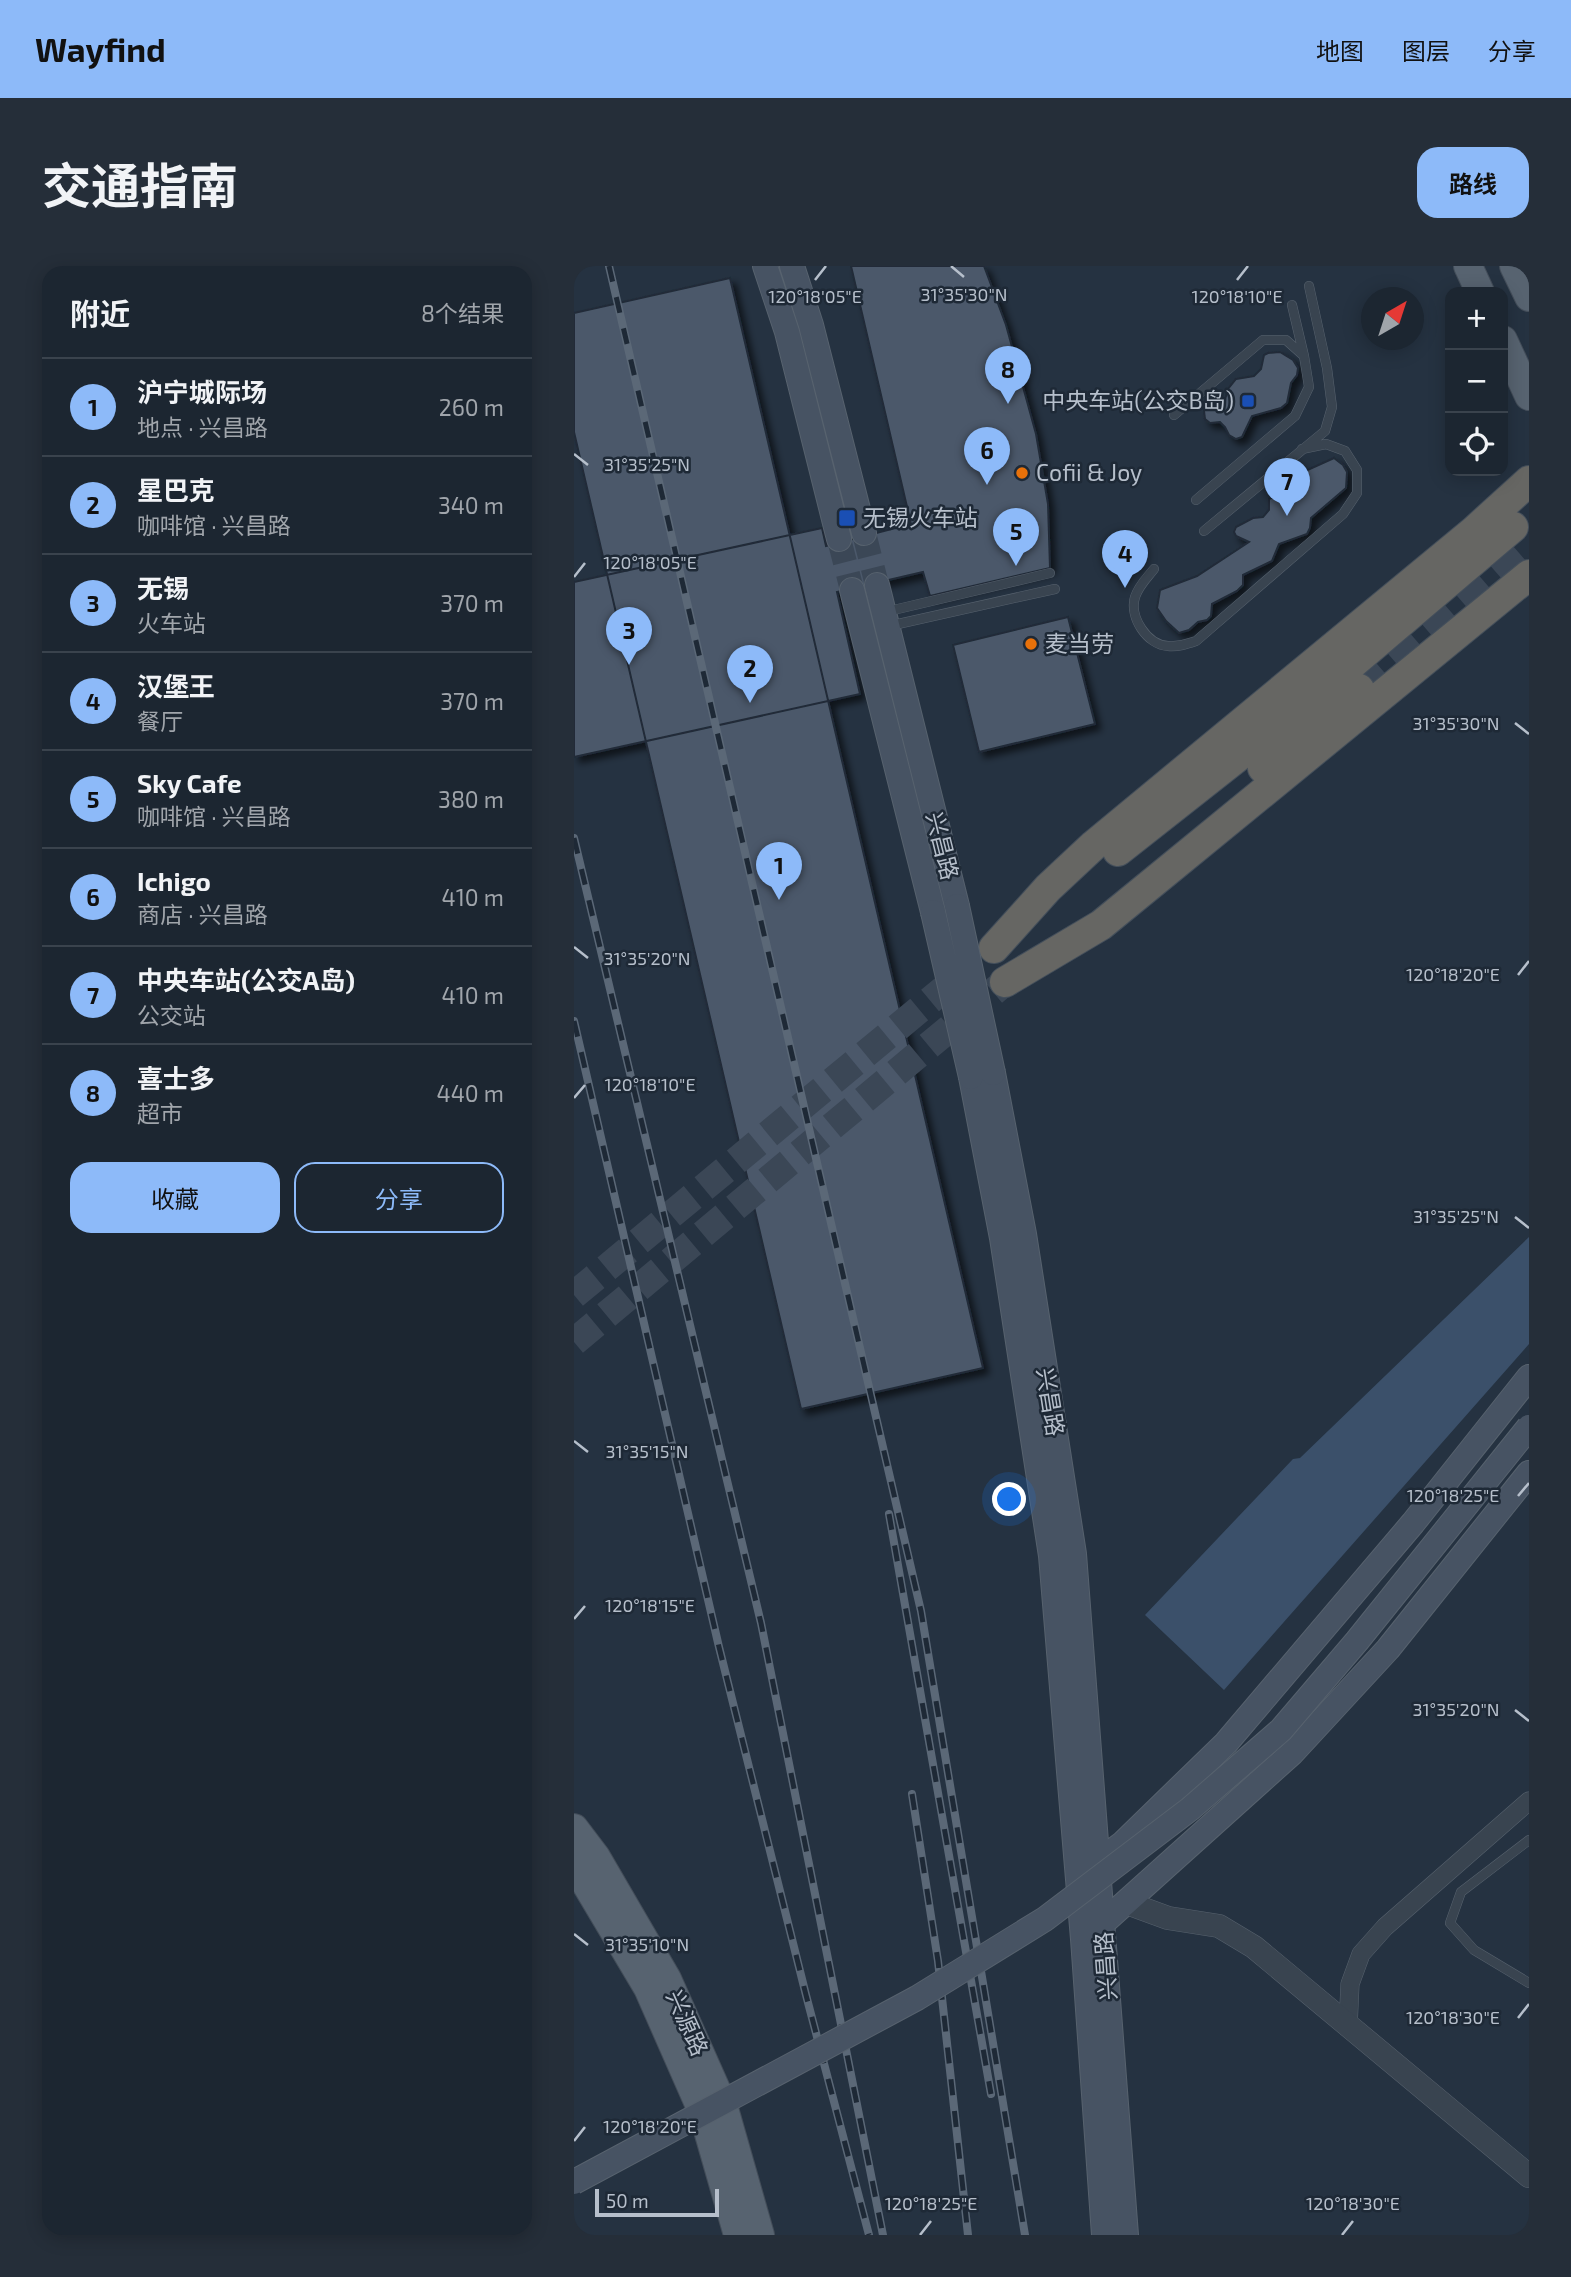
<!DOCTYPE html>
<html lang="zh">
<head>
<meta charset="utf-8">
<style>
  body { margin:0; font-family:"Exo 2","Noto Sans SC",sans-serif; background:#252e39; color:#f1f3f6 }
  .controls { position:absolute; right:21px; top:21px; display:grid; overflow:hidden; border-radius:14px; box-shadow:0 4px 18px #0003 }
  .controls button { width:63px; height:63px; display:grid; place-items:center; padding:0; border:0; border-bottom:2px solid #3a434d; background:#1c2631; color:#f1f3f6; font:35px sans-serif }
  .compass { position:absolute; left:787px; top:21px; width:63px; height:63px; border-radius:50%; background:#1c2631; box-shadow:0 4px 18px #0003; rotate:39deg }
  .scale { position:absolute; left:21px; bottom:18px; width:124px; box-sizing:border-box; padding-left:7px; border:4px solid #b6bfcb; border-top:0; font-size:19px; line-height:24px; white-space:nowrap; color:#b6bfcb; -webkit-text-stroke:5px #1e2936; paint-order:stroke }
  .you { position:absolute; left:436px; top:1234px; width:24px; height:24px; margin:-18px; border:5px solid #fff; border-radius:50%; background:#1a73e8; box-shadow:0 0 0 10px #1a73e833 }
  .badge { display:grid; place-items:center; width:46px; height:46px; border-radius:50%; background:#8dbaf9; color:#111; font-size:23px; font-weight:700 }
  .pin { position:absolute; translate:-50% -58px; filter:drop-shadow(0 2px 4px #0008) }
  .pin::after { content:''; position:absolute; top:37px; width:24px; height:21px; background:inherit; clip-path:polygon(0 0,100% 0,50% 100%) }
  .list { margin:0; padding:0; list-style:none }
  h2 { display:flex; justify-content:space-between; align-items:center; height:91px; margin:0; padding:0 28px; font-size:30px }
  h2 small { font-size:23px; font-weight:400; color:#a0a5ab }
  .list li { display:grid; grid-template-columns:46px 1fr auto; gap:21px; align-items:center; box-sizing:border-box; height:98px; padding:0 28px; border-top:2px solid #3a434d }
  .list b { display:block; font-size:26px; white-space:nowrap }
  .list p { margin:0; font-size:23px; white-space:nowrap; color:#a0a5ab }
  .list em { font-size:23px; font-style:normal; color:#a0a5ab }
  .actions { display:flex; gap:14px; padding:21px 28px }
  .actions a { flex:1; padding:16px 0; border:2px solid #8dbaf9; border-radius:21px; text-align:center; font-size:24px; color:#8dbaf9 }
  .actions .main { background:#8dbaf9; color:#111 }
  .icon { flex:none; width:38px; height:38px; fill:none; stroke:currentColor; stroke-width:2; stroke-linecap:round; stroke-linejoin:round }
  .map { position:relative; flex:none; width:955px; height:1969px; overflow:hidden; border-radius:21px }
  header { display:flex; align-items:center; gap:42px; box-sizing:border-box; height:98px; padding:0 35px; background:#8dbaf9; color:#111 }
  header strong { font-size:33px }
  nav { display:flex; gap:38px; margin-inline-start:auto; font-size:24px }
  .intro { display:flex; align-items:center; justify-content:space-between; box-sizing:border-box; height:168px; padding:0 42px }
  h1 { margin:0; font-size:49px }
  .button { padding:18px 32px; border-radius:21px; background:#8dbaf9; color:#111; font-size:24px; font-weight:700 }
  main { display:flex; gap:42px; padding:0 42px }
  aside { flex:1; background:#1c2631; border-radius:21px; box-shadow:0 4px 18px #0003 }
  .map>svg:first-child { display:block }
</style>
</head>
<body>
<header>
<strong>Wayfind</strong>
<nav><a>地图</a><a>图层</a><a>分享</a></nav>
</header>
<div class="intro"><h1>交通指南</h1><a class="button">路线</a></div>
<main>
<aside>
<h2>附近<small>8个结果</small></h2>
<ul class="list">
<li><span class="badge">1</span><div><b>沪宁城际场</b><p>地点 · 兴昌路</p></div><em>260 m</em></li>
<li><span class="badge">2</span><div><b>星巴克</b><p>咖啡馆 · 兴昌路</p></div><em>340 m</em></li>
<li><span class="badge">3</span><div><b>无锡</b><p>火车站</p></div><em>370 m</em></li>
<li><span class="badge">4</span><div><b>汉堡王</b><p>餐厅</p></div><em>370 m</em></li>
<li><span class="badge">5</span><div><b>Sky Cafe</b><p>咖啡馆 · 兴昌路</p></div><em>380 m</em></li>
<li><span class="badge">6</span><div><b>Ichigo</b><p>商店 · 兴昌路</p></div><em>410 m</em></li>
<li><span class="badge">7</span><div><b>中央车站(公交A岛)</b><p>公交站</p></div><em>410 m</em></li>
<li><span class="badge">8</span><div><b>喜士多</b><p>超市</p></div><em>440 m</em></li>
</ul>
<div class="actions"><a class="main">收藏</a><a>分享</a></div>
</aside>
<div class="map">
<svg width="955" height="1969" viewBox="0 0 955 1969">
  <defs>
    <filter id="shadow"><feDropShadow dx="5.5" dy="5.5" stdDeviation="3.5" flood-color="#0009"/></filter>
  </defs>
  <rect width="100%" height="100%" fill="#253241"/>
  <path fill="#3b506a" d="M955 971V1078L650 1424 571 1349 719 1193 726 1192Z"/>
  <path fill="#4b596a" stroke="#202b38" stroke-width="2" filter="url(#shadow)" d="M277 0H410L432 59 462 168 474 238 476 302 356 330 349 306 263 326 286 428 0 491V316L248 262 252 280 337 258Z
    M156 12 409 1102 227 1143 0 166V47Z
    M706 86 719 94 724 102 723 109 717 117 713 137 707 142 678 150 668 171 662 173 655 169 651 161 646 156 636 157 631 153 630 145 633 141 650 137 654 123 662 113 680 110 687 103 690 89 694 87Z
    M760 192 769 199 773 206 772 222 737 252 736 262 733 268 705 278 698 295 669 309V319L663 325 638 338 637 350 633 354 624 356 615 364 605 367 592 355 583 342 586 324 623 310 675 276 662 270 660 266 662 261 679 252 689 251 695 244V233L723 220 729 206Z
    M494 351 521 458 405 486 379 379Z"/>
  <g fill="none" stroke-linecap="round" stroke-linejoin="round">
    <path stroke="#3b4756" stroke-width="24" stroke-dasharray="24 12" stroke-linecap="butt" d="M290 267 303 319
      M265 273 278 324"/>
    <path stroke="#3b4756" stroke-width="28" stroke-dasharray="28 14" stroke-linecap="butt" d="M0 1029 393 704
      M0 1076 431 716"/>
    <path stroke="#3b4756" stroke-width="30" stroke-dasharray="30 15" stroke-linecap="butt" d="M785 423 955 276"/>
    <g stroke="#57626e" stroke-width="10">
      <path id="service" d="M600 149 689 74H712L730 90
        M622 234 721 150 735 121 730 90 718 39
        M630 265 751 165 758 141 753 102 735 20
        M580 303C573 312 565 319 561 331 555 351 573 379 594 380 604 381 613 378 622 375L769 248 783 227V204L771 185 752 178 728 183
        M311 346 476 307
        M315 360 481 323
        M955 1574 887 1626 876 1657 900 1684 955 1717"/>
    </g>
    <g stroke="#57626e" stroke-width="19">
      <path id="minor" d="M774 1762 776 1718 787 1688 811 1661 955 1535"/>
    </g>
    <g stroke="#57626e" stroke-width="24">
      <path id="tertiary" d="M553 1637 594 1652 645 1660 680 1681 955 1910"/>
    </g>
    <g stroke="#57626e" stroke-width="26">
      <path id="secondary" d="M191 0 213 66 265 273
        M218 0 237 59 290 267
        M303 319 383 640
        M278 324 359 646
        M419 807 450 968 500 1288 552 1969
        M397 811 428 972 477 1290 509 1673 530 1969
        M513 1604 548 1578 652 1477 839 1257 955 1111
        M521 1664 718 1487 814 1383 955 1207"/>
    </g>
    <g stroke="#434d59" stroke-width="30">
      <path id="primary" d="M894 0 906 26
        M940 0 955 31
        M929 74 955 130
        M0 1562 22 1591 93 1713 149 1839 186 1969
        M0 1598 74 1722 129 1847 164 1969"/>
    </g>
    <g stroke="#444f5b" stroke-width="32">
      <path id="trunk" d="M689 502 785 423
        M544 585 733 436 939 261
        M420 682 474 622 520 579 900 265 955 215
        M431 716 527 659 955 309"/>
    </g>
    <use href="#service" stroke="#394450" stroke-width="9"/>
    <use href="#minor" stroke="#394450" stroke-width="18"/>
    <use href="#tertiary" stroke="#394450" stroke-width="23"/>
    <use href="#secondary" stroke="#475363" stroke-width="24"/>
    <use href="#primary" stroke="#576370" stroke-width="28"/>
    <use href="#trunk" stroke="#666663" stroke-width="30"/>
    <g stroke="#5b6877" stroke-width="8">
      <path id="rail" d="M35 0 347 1345 451 1969
        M0 572 187 1357 309 1969
        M0 755 145 1381 232 1729 295 1969
        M315 1248 417 1828
        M338 1528 364 1695 394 1969"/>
    </g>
    <use href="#rail" stroke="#1e2936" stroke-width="5" stroke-dasharray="16" stroke-linecap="butt"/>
    <g stroke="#57626e" stroke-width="26" stroke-linecap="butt">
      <path id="secondary-bridge" d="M383 640 419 807
        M359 646 397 811
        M0 1916 343 1732 471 1653 616 1543 707 1464 783 1375 955 1161"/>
    </g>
    <use href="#secondary-bridge" stroke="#475363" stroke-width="24"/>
  </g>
  <path fill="none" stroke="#b6bfcb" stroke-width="2.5" d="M377 0 390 11M241 14 252 0M663 14 674 0M0 188 14 199M0 311 11 297M941 457 955 468M0 681 14 692M944 709 955 695M0 832 11 819M941 951 955 962M0 1175 14 1186M944 1230 955 1217M0 1353 11 1340M941 1444 955 1455M0 1668 14 1679M944 1752 955 1738M0 1875 11 1861M346 1969 357 1955M768 1969 779 1955"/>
  <g fill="#1a4fb4" stroke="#1e2936" stroke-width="2.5">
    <rect x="667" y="128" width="14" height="14" rx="3.5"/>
    <rect x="264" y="243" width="18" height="18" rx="3.5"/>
  </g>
  <g fill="#e8710a" stroke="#1e2936" stroke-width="2.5">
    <circle cx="448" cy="207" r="7"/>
    <circle cx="457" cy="378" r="7"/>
  </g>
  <g text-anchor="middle" stroke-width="5" stroke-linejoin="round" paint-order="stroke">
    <g font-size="23" fill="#b6bfcb" stroke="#1e2936" text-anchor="start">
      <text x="660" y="143" text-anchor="end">中央车站(公交B岛)</text>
      <text x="462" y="215">Cofii &amp; Joy</text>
      <text x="289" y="260">无锡火车站</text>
      <text x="471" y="386">麦当劳</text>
    </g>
    <g font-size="23" fill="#b6bfcb" stroke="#1e2936">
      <text transform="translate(368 580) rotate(76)" y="8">兴昌路</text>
      <text transform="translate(476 1136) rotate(81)" y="8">兴昌路</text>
      <text transform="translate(532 1700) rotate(-94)" y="8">兴昌路</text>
      <text transform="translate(113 1757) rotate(66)" y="8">兴源路</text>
    </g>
  </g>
  <g font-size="18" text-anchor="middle" fill="#b6bfcb" stroke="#1e2936" stroke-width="5" stroke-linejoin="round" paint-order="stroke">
    <text x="390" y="35">31°35'30"N</text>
    <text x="241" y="37">120°18'05"E</text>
    <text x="663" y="37">120°18'10"E</text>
    <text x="73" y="205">31°35'25"N</text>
    <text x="76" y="303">120°18'05"E</text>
    <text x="882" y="464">31°35'30"N</text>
    <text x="73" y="699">31°35'20"N</text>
    <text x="879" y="715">120°18'20"E</text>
    <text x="76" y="825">120°18'10"E</text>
    <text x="882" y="957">31°35'25"N</text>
    <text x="73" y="1192">31°35'15"N</text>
    <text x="879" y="1236">120°18'25"E</text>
    <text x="76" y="1346">120°18'15"E</text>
    <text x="882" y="1450">31°35'20"N</text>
    <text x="73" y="1685">31°35'10"N</text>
    <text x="879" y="1758">120°18'30"E</text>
    <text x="76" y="1867">120°18'20"E</text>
    <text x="357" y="1944">120°18'25"E</text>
    <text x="779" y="1944">120°18'30"E</text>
  </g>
</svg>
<div class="controls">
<button>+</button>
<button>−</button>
<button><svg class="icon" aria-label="locate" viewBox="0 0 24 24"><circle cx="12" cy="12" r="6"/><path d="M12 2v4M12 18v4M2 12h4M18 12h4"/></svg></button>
</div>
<svg class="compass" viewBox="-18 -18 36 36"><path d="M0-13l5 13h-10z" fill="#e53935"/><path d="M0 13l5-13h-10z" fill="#a0a5ab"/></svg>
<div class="scale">50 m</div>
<div class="you"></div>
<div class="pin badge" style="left:205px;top:634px">1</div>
<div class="pin badge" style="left:176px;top:437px">2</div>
<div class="pin badge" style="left:55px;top:399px">3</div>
<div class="pin badge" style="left:551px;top:322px">4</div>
<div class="pin badge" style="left:442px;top:300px">5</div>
<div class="pin badge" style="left:413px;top:219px">6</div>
<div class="pin badge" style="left:713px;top:250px">7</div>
<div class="pin badge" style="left:434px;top:138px">8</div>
</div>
</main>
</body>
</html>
